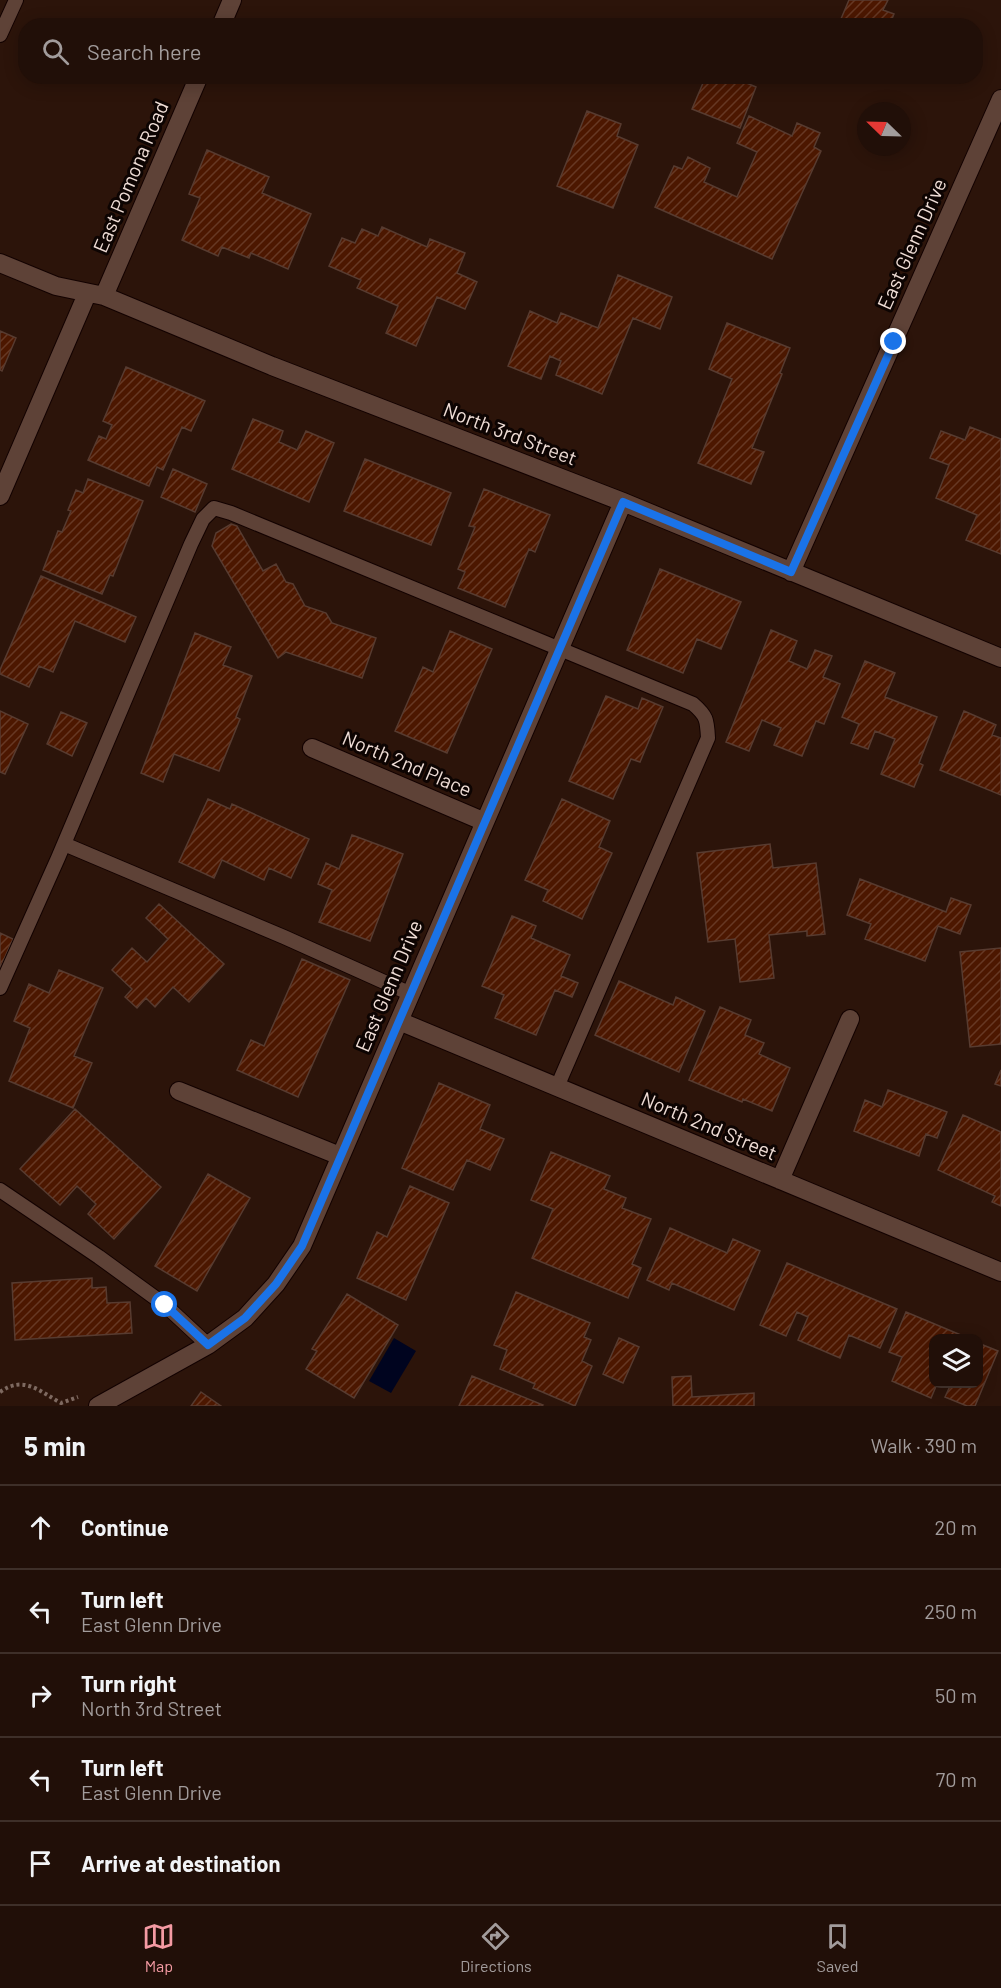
<!DOCTYPE html>
<html lang="en">
<head>
<meta charset="utf-8">
<style>
  body { margin:0; font-family:Barlow,sans-serif; background:#291812; color:#f1f3f6 }
  .controls { position:absolute; right:18px; bottom:18px; display:grid; overflow:hidden; border-radius:12px; box-shadow:0 3px 15px #0003 }
  .controls button { width:54px; height:54px; display:grid; place-items:center; padding:0; border:0; border-bottom:2px solid #3e2f29; background:#210f08; color:#f1f3f6; font:30px sans-serif }
  .compass { position:absolute; left:857px; top:102px; width:54px; height:54px; border-radius:50%; background:#210f08; box-shadow:0 3px 15px #0003; rotate:293deg }
  .stop { position:absolute; width:18px; height:18px; margin:-14px; border:4px solid #1a73e8; border-radius:50%; background:#fff }
  .stop.end { background:#1a73e8; border-color:#fff; box-shadow:0 2px 6px #0008 }
  .list { margin:0; padding:0; list-style:none }
  h2 { display:flex; justify-content:space-between; align-items:center; height:78px; margin:0; padding:0 24px; font-size:26px }
  h2 small { font-size:20px; font-weight:400; color:#a29c9c }
  .list li { display:grid; grid-template-columns:39px 1fr auto; gap:18px; align-items:center; box-sizing:border-box; height:84px; padding:0 24px; border-top:2px solid #3e2f29 }
  .list b { display:block; font-size:22px; white-space:nowrap }
  .list p { margin:0; font-size:20px; white-space:nowrap; color:#a29c9c }
  .list em { font-size:20px; font-style:normal; color:#a29c9c }
  .icon { flex:none; width:33px; height:33px; fill:none; stroke:currentColor; stroke-width:2; stroke-linecap:round; stroke-linejoin:round }
  .map { position:relative; flex:none; width:1001px; height:1406px; overflow:hidden }
  .search { position:absolute; background:#210f08; box-shadow:0 3px 15px #0003; left:18px; right:18px; top:18px; height:66px; display:flex; align-items:center; gap:15px; box-sizing:border-box; padding:0 21px; border-radius:24px; color:#a29c9c; font-size:22px }
  .sheet { height:498px; background:#210f08 }
  nav { display:flex; justify-content:space-around; align-items:center; box-sizing:border-box; height:84px; border-top:2px solid #3e2f29; background:#210f08; font-size:16px; color:#a29c9c }
  nav a { display:grid; justify-items:center; gap:3px }
  nav .on { color:#f49aa3 }
  .map>svg:first-child { display:block }
</style>
</head>
<body>
<div class="map">
<svg width="1001" height="1406" viewBox="0 0 1001 1406">
  <defs>
    <pattern id="building-hatch" width="6" height="6" patternUnits="userSpaceOnUse" patternTransform="scale(1.5)"><rect width="6" height="6" fill="#4c1700"/><path d="M-1 1l2-2M0 6l6-6M5 7l2-2" fill="none" stroke="#663824"/></pattern>
  </defs>
  <rect width="100%" height="100%" fill="#2c140a"/>
  <path fill="#00041f" d="M394 1338 416 1351 391 1393 369 1381Z"/>
  <path fill="url(#building-hatch)" stroke="#573b30" stroke-width="1.5" d="M849 0H888L883 10 894 14 889 26H838Z
    M754 20 769 26H751Z
    M706 76H730L756 87 740 128 692 109Z
    M587 111 621 124 617 136 638 145 613 208 557 186Z
    M749 116 792 136 797 123 820 133 814 147 821 151 772 259 655 207 674 166 682 169 688 157 710 168 704 182 737 197 757 152 737 143Z
    M207 150 269 177 262 193 311 214 288 269 251 253 249 258 222 247 218 256 182 240 200 198 189 194Z
    M382 227 427 247 430 239 465 253 457 273 477 282 465 309 437 297 416 346 386 333 398 306 357 288 361 280 329 266 342 238 355 243 362 229 378 236Z
    M618 275 672 297 660 329 633 318 602 394 556 375 561 361 550 356 541 379 508 366 530 311 557 323 561 313 598 328Z
    M727 323 790 348 780 373 782 374 752 448 764 452 751 484 698 463 732 379 709 369Z
    M0 331 16 338 2 371 0 370Z
    M126 367 205 401 191 431 182 427 163 470 157 467 149 486 88 460 99 436 106 439 112 425 103 421Z
    M253 419 283 431 279 442 297 450 306 431 334 443 309 502 232 469Z
    M970 427 1001 439V554L966 540 977 515 936 498 949 465 930 458 941 431 965 440Z
    M365 459 451 493 431 545 344 511Z
    M173 469 207 484 195 512 161 497Z
    M88 479 143 501 113 576 110 575 102 594 43 570 58 531 62 532 71 511 68 510 76 490 83 493Z
    M484 489 550 515 535 552 529 549 505 607 458 588 465 572 458 569 475 527 469 526Z
    M231 524 237 526 263 571 276 564 286 582 293 584 305 606 326 613 332 623 376 638 362 678 286 652 278 658 212 546 216 533Z
    M660 569 741 602 721 649 697 639 683 673 627 650Z
    M41 576 136 617 125 642 75 621 53 672 39 666 29 687 0 674V670Z
    M771 630 797 641 789 661 807 669 815 650 832 656 823 677 840 684 824 724 816 721 802 756 774 745 781 728 762 720 749 751 726 742Z
    M450 631 492 649 447 753 395 731 423 667 433 672Z
    M195 633 231 647 223 665 252 676 236 717 240 719 219 771 174 754 163 782 141 773Z
    M865 661 895 673 885 697 937 717 919 763 923 765 914 787 881 774 895 739 875 731 868 749 851 743 859 724 842 717Z
    M606 696 638 709 642 698 663 707 640 762 631 759 613 799 569 781Z
    M0 711 28 724 5 774 0 772Z
    M964 711 996 725 992 735 1001 738V795L940 770Z
    M61 712 87 723 72 756 47 744Z
    M208 799 230 809 232 804 309 839 291 878 269 868 264 880 222 860 214 878 179 862Z
    M562 799 610 821 599 847 612 853 582 919 543 901 548 890 525 880Z
    M352 835 403 854 370 941 319 922 332 890 318 884 326 863 339 869Z
    M770 844 773 868 816 863 825 934 807 936V931L769 935 774 978 740 982 735 939 708 942 697 853Z
    M860 879 946 912 951 898 971 905 960 934 938 926 925 961 865 939 871 924 847 915Z
    M159 904 224 964 189 1002 173 987 155 1007 146 998 137 1008 125 997 132 989 112 970 132 948 147 962 168 939 146 918Z
    M512 916 536 926 531 938 570 955 561 976 578 983 572 997 555 990 536 1035 495 1018 504 995 482 986Z
    M0 933 13 939 0 968Z
    M1001 948V1044L970 1047 960 952Z
    M302 959 350 980 298 1097 237 1070 251 1040 264 1046Z
    M59 970 103 988 74 1056 92 1063 73 1108 9 1081 30 1028 14 1021 29 984 49 993Z
    M619 981 673 1005 676 997 705 1011 679 1072 595 1035Z
    M720 1007 751 1020 745 1035 764 1043 759 1054 790 1068 772 1111 743 1099 742 1102 689 1080Z
    M1001 1070V1086L995 1084Z
    M439 1083 490 1105 480 1129 504 1139 490 1170 467 1160 453 1190 402 1168Z
    M888 1090 947 1112 937 1138 926 1134 919 1156 854 1131 865 1100 882 1107Z
    M75 1109 161 1187 114 1239 88 1214 96 1204 77 1186 60 1205 20 1169Z
    M963 1115 1001 1132V1206L992 1202 995 1196 938 1170Z
    M551 1152 610 1176 604 1189 626 1198 622 1208 651 1219 632 1264 641 1268 628 1298 532 1258 553 1209 531 1200Z
    M208 1174 250 1198 197 1291 155 1266Z
    M410 1186 449 1203 406 1300 357 1278 377 1232 387 1237Z
    M670 1228 727 1253 733 1239 760 1251 734 1310 672 1283 669 1290 647 1280Z
    M787 1263 897 1309 880 1348 849 1335 840 1358 798 1340 808 1317 797 1312 786 1336 760 1325Z
    M92 1278V1288L106 1287 107 1303 130 1302 132 1333 15 1340 12 1283Z
    M516 1292 590 1323 584 1337 591 1340 582 1361 592 1366 575 1406 533 1388 535 1384 500 1369 507 1350 494 1345Z
    M347 1294 398 1325 354 1398 306 1369 317 1351 312 1349Z
    M906 1312 968 1338H934V1384H937L931 1398 892 1381 902 1357 889 1352Z
    M619 1338 639 1347 623 1383 603 1374Z
    M978 1343 998 1351 975 1406H967L945 1397 951 1384H978Z
    M472 1376 543 1405 542 1406H459Z
    M691 1376 692 1397 754 1393V1406H673L672 1377Z
    M201 1392 221 1406H191Z"/>
  <g fill="none" stroke-linecap="round" stroke-linejoin="round">
    <g stroke="#130200" stroke-width="16">
      <path id="lane" d="M0 35 16 0
        M64 844 284 937 411 994
        M0 988 58 858 191 544 203 519 214 508 231 513 693 704C707 716 707 720 708 738L557 1087
        M0 1190 99 1257 165 1305 208 1345"/>
    </g>
    <g stroke="#130200" stroke-width="20">
      <path id="street" d="M221 26 232 0
        M0 263 56 286 104 296 272 366 623 502 1001 658
        M104 296 199 76
        M0 496 87 294
        M791 572 1001 99
        M312 748 485 822
        M399 1021 1001 1272
        M179 1091 340 1156
        M780 1180 850 1019
        M98 1406 208 1345 245 1318 276 1284 302 1246 623 502"/>
    </g>
    <path stroke="#7e6960" stroke-width="4" stroke-dasharray="3 3" stroke-linecap="butt" d="M0 1392C24 1375 39 1391 61 1403L78 1397"/>
    <use href="#lane" stroke="#5e4237" stroke-width="14"/>
    <use href="#street" stroke="#5e4237" stroke-width="18"/>
  </g>
  <g fill="none" stroke-linecap="round" stroke-linejoin="round">
    <path stroke="#1a73e8" stroke-width="8" d="M165 1305 208 1345 245 1318 276 1284 302 1246 623 502 791 572 894 342"/>
  </g>
  <g text-anchor="middle" stroke-width="6" stroke-linejoin="round" paint-order="stroke">
    <g font-size="20" fill="#efddd6" stroke="#0d0402">
      <text transform="translate(131 177) rotate(-67)" y="7">East Pomona Road</text>
      <text transform="translate(912 244) rotate(-66)" y="7">East Glenn Drive</text>
      <text transform="translate(510 434) rotate(21)" y="7">North 3rd Street</text>
      <text transform="translate(407 764) rotate(23)" y="7">North 2nd Place</text>
      <text transform="translate(389 986) rotate(-67)" y="7">East Glenn Drive</text>
      <text transform="translate(709 1126) rotate(23)" y="7">North 2nd Street</text>
    </g>
  </g>
</svg>
<div class="controls">
<button><svg class="icon" aria-label="layers" viewBox="0 0 24 24"><path d="M12 4l9 5-9 5-9-5zM3 14l9 5 9-5"/></svg></button>
</div>
<svg class="compass" viewBox="-18 -18 36 36"><path d="M0-13l5 13h-10z" fill="#e53935"/><path d="M0 13l5-13h-10z" fill="#a29c9c"/></svg>
<div class="stop" style="left:165px;top:1305px"></div>
<div class="stop end" style="left:894px;top:342px"></div>
<div class="search"><svg class="icon" aria-label="search" viewBox="0 0 24 24"><circle cx="10" cy="10" r="6"/><path d="M15 15l6 6"/></svg>Search here</div>
</div>
<section class="sheet">
<h2>5 min<small>Walk · 390 m</small></h2>
<ul class="list">
<li><svg class="icon" aria-label="ahead" viewBox="0 0 24 24"><path d="M12 20V5M6 11l6-6 6 6"/></svg><div><b>Continue</b></div><em>20 m</em></li>
<li><svg class="icon" aria-label="left" viewBox="0 0 24 24"><path d="M17 20v-9H6M10 6l-5 5 5 5"/></svg><div><b>Turn left</b><p>East Glenn Drive</p></div><em>250 m</em></li>
<li><svg class="icon" aria-label="right" viewBox="0 0 24 24"><path d="M7 20v-9h11M14 6l5 5-5 5"/></svg><div><b>Turn right</b><p>North 3rd Street</p></div><em>50 m</em></li>
<li><svg class="icon" aria-label="left" viewBox="0 0 24 24"><path d="M17 20v-9H6M10 6l-5 5 5 5"/></svg><div><b>Turn left</b><p>East Glenn Drive</p></div><em>70 m</em></li>
<li><svg class="icon" aria-label="arrive" viewBox="0 0 24 24"><path d="M6 21V4h12l-3 4 3 4H6"/></svg><div><b>Arrive at destination</b></div></li>
</ul>
</section>
<nav>
<a class="on"><svg class="icon" aria-label="map" viewBox="0 0 24 24"><path d="M3 6l6-2 6 2 6-2v14l-6 2-6-2-6 2zM9 4v14M15 6v14"/></svg>Map</a>
<a><svg class="icon" aria-label="directions" viewBox="0 0 24 24"><path d="M12 3l9 9-9 9-9-9zM9 14v-3h6M13 9l2 2-2 2"/></svg>Directions</a>
<a><svg class="icon" aria-label="saved" viewBox="0 0 24 24"><path d="M7 4h10v16l-5-4-5 4z"/></svg>Saved</a>
</nav>
</body>
</html>
